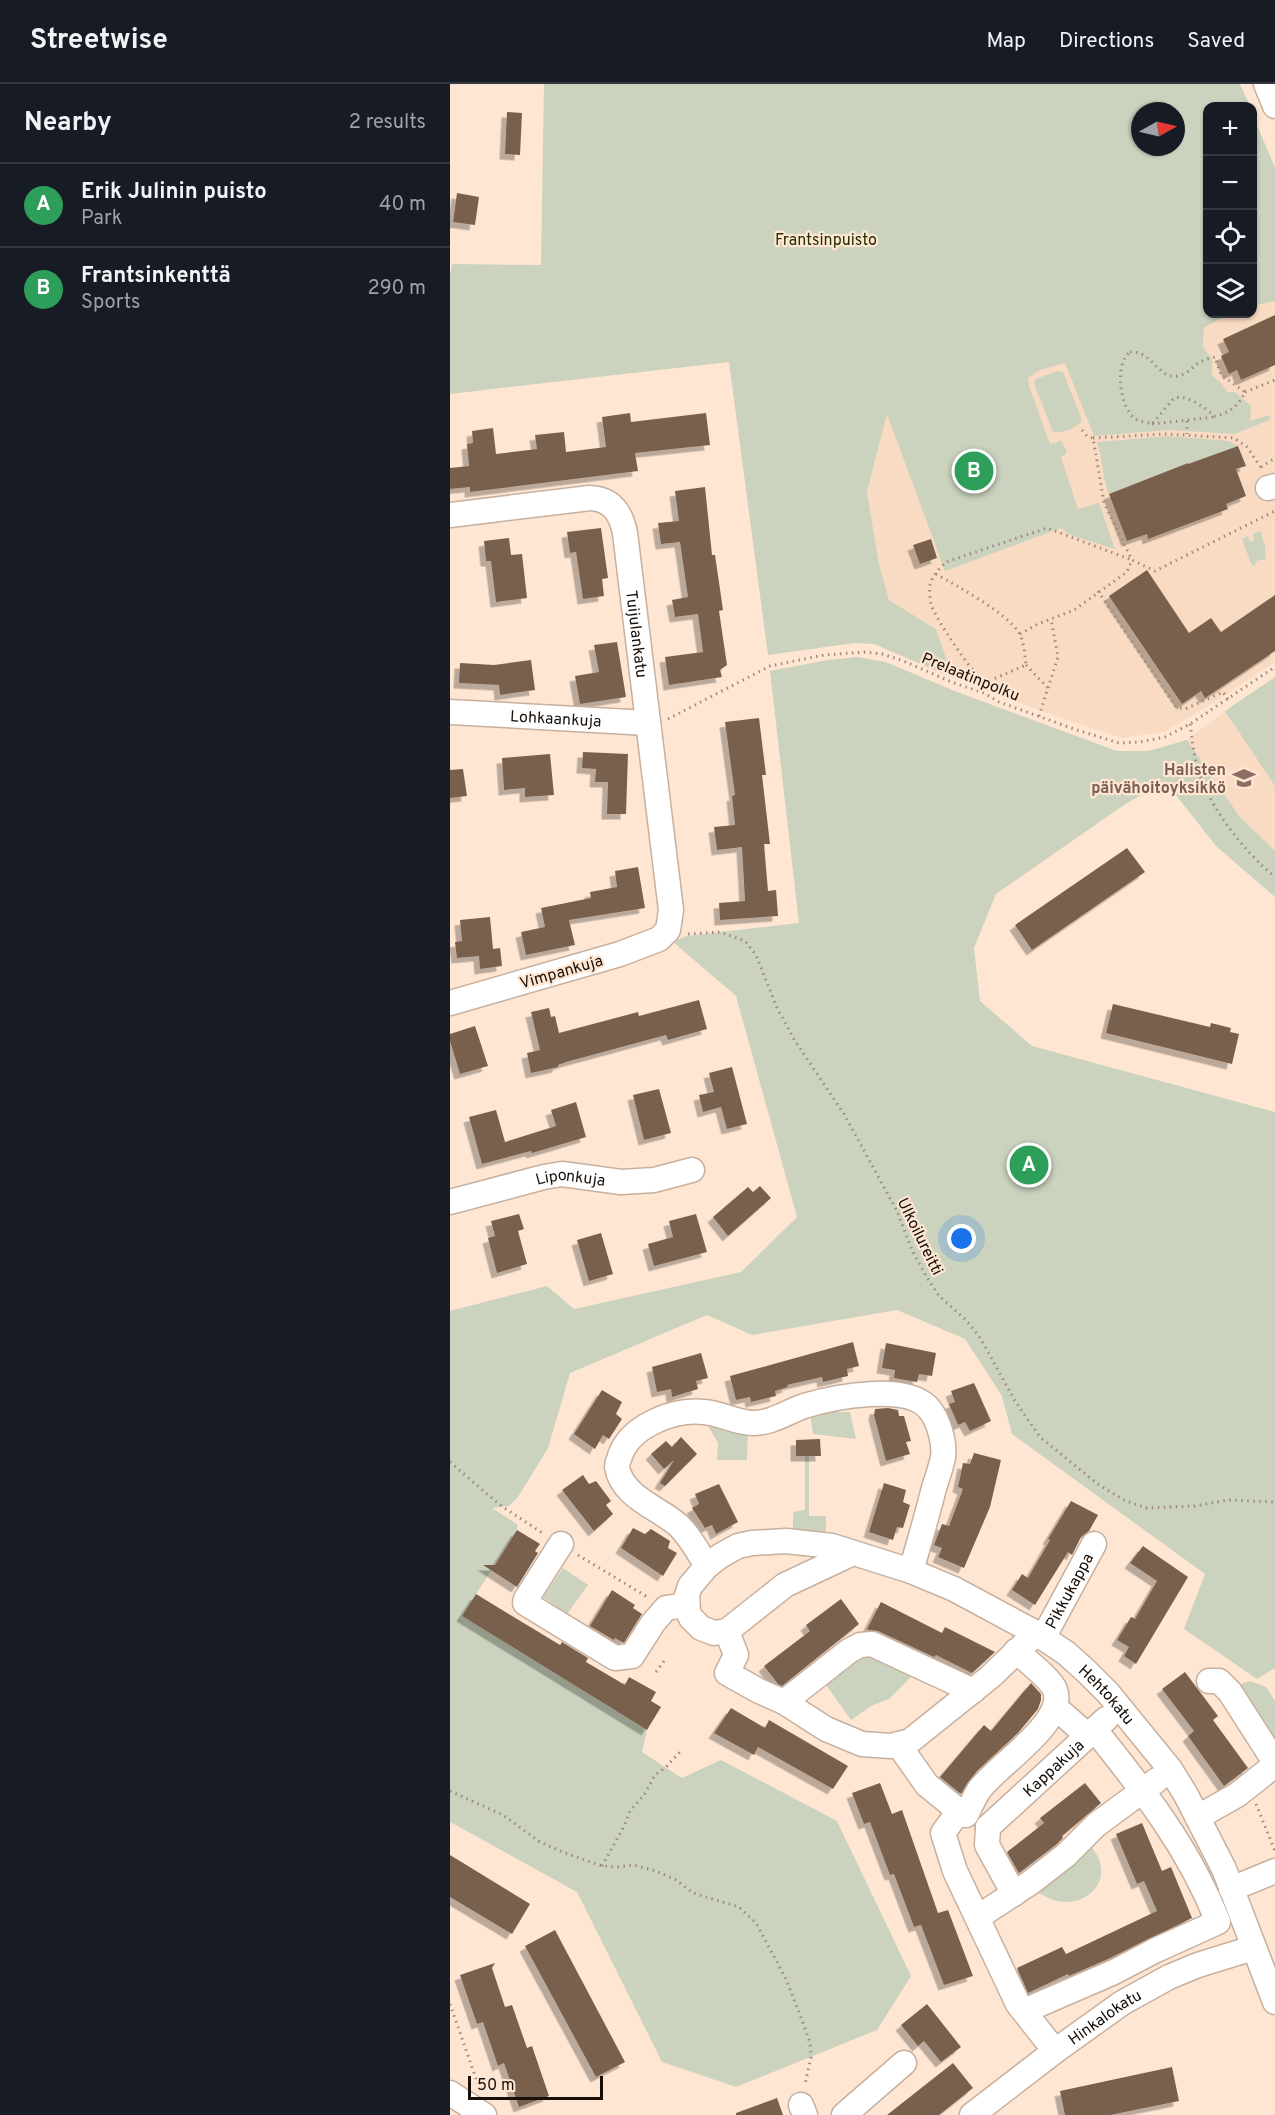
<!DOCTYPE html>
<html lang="en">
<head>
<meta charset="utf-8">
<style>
  body { margin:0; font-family:Overpass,sans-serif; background:#20242c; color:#f1f3f6 }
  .controls { position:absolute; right:18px; top:18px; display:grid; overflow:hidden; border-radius:12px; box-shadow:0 2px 4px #0004 }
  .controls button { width:54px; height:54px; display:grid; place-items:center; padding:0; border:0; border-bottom:2px solid #363941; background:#171b24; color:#f1f3f6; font:30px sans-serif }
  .compass { position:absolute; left:681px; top:18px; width:54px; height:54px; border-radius:50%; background:#171b24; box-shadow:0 2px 4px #0004; rotate:82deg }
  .scale { position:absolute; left:18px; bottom:15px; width:135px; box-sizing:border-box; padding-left:6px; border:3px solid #18100a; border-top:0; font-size:16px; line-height:21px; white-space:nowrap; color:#18100a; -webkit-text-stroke:4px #fee6d3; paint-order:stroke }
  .you { position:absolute; left:512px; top:1155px; width:21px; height:21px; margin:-15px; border:4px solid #fff; border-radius:50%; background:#1a73e8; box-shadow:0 0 0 9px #1a73e833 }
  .badge { display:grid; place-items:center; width:39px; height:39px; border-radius:50%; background:#8c9099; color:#fff; font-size:20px; font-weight:700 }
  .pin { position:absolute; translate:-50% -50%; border:3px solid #fff; box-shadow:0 2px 6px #0006 }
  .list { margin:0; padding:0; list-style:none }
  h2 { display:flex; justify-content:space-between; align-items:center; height:78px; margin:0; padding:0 24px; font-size:26px }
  h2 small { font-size:20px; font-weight:400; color:#9ea1a6 }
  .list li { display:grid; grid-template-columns:39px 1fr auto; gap:18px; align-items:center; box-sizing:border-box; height:84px; padding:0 24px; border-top:2px solid #363941 }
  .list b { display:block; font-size:22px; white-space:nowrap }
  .list p { margin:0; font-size:20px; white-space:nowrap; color:#9ea1a6 }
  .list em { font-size:20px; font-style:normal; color:#9ea1a6 }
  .icon { flex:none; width:33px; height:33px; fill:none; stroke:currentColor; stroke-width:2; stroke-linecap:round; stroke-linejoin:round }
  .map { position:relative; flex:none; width:825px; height:2031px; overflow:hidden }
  header { display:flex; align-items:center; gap:36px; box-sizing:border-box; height:84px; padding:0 30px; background:#171b24; border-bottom:2px solid #363941 }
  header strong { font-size:28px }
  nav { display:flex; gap:33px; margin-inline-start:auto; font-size:21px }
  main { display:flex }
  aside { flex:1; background:#171b24 }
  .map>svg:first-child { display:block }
</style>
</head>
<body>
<header>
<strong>Streetwise</strong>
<nav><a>Map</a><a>Directions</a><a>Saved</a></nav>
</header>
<main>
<aside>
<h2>Nearby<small>2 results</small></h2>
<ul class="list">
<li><span class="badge" style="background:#2e9e5b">A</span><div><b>Erik Julinin puisto</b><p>Park</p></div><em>40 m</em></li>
<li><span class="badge" style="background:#2e9e5b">B</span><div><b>Frantsinkenttä</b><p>Sports</p></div><em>290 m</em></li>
</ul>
</aside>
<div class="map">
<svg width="825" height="2031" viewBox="0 0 825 2031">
  <defs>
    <filter id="shadow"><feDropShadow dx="-5.5" dy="5.5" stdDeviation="0" flood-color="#0004"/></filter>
  </defs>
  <rect width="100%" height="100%" fill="#fee6d3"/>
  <path fill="#f9dbc3" d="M825 217V578L765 618 714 648 672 654 602 631 503 594 486 545 439 516 429 480 417 408 437 329 593 261 753 263 754 244 778 230H802L803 222Z
    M825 593V767L790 733 737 656 775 627Z"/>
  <path fill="#cbd3be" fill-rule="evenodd" d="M94 0H790L800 22H758V230H778L754 244 753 263 762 275V291L773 301 777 308H785L801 322 800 337 819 331 821 333 819 336 785 350 718 346 644 352 615 279 590 286 578 294 579 302 600 360 611 357 616 365V370L611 373 628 425 649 419 665 465 621 451 611 444 495 487 437 330 417 408 429 480 439 516 486 545 503 594 424 560 405 559 318 571 279 278 0 310V192L2 180 91 181ZM690 27H726V63H690Z
    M802 30 825 83V217L803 222Z
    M607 287 613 288 632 336C627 344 612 350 603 348L584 300 586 295Z
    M718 352 779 357 788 362 738 380V379L659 410C652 393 653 375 647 358Z
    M810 447 815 461 816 475 806 477 805 481 802 482 792 455 798 452 800 458 804 456 803 450Z
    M407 573 436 578 507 608 667 667H698L737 656 790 733 825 767V813L766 762 715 697 674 721 546 810 524 864 530 917 582 962 825 1028V1584L807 1595 734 1545 755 1490 562 1350 552 1312 515 1255 447 1226 302 1251 257 1231 120 1289 98 1364 68 1413 59 1422 42 1424 67 1440V1446L12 1532 197 1646 192 1668 232 1694 271 1676 387 1737 461 1892 427 1946 286 2003 212 1978 127 1808 0 1738V1227L97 1202 124 1225 291 1188 347 1133 286 912 223 858 236 852 349 839 320 587 378 576Z
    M825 593V702L775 627Z
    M360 1328H400L406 1355 363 1350Z
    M254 1335 298 1347 297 1376H267L268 1359Z
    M355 1372H359V1432H376V1446L370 1454 348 1451 343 1445V1429L347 1427 355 1426Z
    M113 1484 138 1501 117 1530 93 1513Z
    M421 1568 466 1588 439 1615 423 1621 401 1636 374 1598 411 1569Z
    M800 1597 816 1603 825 1617V1660L785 1602Z
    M639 1761C673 1794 630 1838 588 1808L608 1792Z"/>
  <path fill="#79614e" filter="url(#shadow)" d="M57 28 72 29 70 71 55 70Z
    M7 109 29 113 25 141 3 138Z
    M825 231V281L791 296 787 286 779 290 771 272 779 268 773 255Z
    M180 329 181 338 256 329 260 361 185 369 188 387 20 408V403L0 405V384L19 382 17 360 23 359 22 347 43 344 46 370 87 365 85 351 114 348 116 368 156 363 152 333Z
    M788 362 796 382 786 385 796 412 776 420 778 425 698 455 697 450 677 457 659 410 738 379V380Z
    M255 403 262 471H265L273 526 269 527 277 581 270 586 272 593 219 601 215 573 253 568 248 530 225 533 222 516 238 513 230 458 211 460 208 439 229 437 225 407Z
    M151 444 158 494 152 495 154 512 133 515 126 468 120 469 117 448Z
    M59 454 61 471 72 470 77 514 46 518 41 477H36L34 457Z
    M481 455 487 474 470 480 463 461Z
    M697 486 739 549 761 534 771 548 825 511V567L755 614 751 607 732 620 659 512Z
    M167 558 176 613 130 620 125 592 149 588 144 561Z
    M81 576 85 606 50 611 49 601 9 599 10 579 44 581Z
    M309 634 316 691H312L320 760H314L318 807 326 806 328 832 270 836 269 819 295 817 292 763 267 766 264 743 285 741 282 712 285 711 275 638Z
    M133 668 178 670 176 730H157L158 698H145L146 685 132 684Z
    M100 670 104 711 75 713V704L54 706 52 674Z
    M13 685 17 712 0 714V686Z
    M677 764 695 788 582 866 565 841Z
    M188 783 195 824 119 836 125 861 76 871 71 848 95 843 91 824 141 814 140 808 167 803 165 787Z
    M40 833 43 865 50 864 52 882 30 885 29 872 7 874 5 858 12 857 10 836Z
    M249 916 257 945 218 956 216 951 116 978 108 981V983L81 989 77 969 90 966 81 928 99 924 101 933 105 932 109 949 188 928 189 932Z
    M663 920 760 943 761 939 781 944 780 948 789 950 782 980 656 949Z
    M25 942 38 982 10 990 0 957V950Z
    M282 983 297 1040 277 1045 271 1023 253 1028 249 1011 264 1008 259 989Z
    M209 1005 221 1049 194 1056 183 1011Z
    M126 1018 136 1053 82 1069 81 1067 32 1080 19 1033 46 1026 55 1058 106 1042 101 1026Z
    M310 1102 321 1114 278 1152 263 1133 298 1103 303 1108Z
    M69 1130 74 1145 68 1147 77 1180 47 1189 38 1154 45 1152 41 1137Z
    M246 1130 257 1168 204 1182 198 1160 223 1153 219 1137Z
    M151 1149 163 1190 139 1197 127 1156Z
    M403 1258 409 1282 397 1285 398 1292 373 1298 372 1293 337 1301 338 1303 325 1307 326 1312 301 1318 300 1313 286 1316 280 1292Z
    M436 1259 486 1269 482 1292 469 1290 467 1298 444 1294 445 1286 432 1284Z
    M251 1269 258 1294 246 1297 248 1305 222 1313 221 1305 207 1308 202 1283Z
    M524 1299 541 1337 520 1347 515 1338 508 1341 499 1320 505 1318 501 1307Z
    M152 1306 172 1318 166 1330 172 1335 159 1355 153 1351 145 1365 124 1350Z
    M438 1324 448 1326 449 1332H454L461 1357 456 1358 460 1370 436 1377 424 1331 425 1325Z
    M231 1353 247 1370 215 1402 210 1399 224 1376 214 1385 201 1370 216 1357 222 1363Z
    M370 1355 371 1372H346V1356Z
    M524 1369 551 1376 540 1423 514 1484 488 1473 492 1464 484 1461 492 1440 499 1442 513 1405 508 1403 513 1379 520 1380Z
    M133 1391 139 1400 146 1397 161 1417 156 1421 163 1430 144 1447 112 1406Z
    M434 1399 456 1406 453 1418 460 1421 453 1444 447 1443 443 1456 419 1448Z
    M269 1400 288 1438 266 1450 262 1441 255 1444 242 1424 249 1420 245 1410Z
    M621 1417 648 1431 639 1447 631 1453 622 1471 618 1468 585 1521 562 1506 572 1490 578 1494 600 1456 598 1455Z
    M183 1444 195 1450 201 1445 220 1457 218 1464 227 1469 213 1492 171 1464Z
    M67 1446 90 1460 85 1467 88 1469 67 1503 33 1481H45Z
    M693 1462 738 1493 686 1580 674 1572 679 1563 667 1556 681 1533 685 1535 707 1497 680 1479Z
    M162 1506 185 1521 183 1524 192 1530 174 1559 165 1554 164 1556 140 1542Z
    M26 1510 110 1561 112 1558 138 1574 136 1578 175 1601 179 1593 206 1608 201 1617 211 1623 197 1646 12 1532Z
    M391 1515 409 1540 332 1602 328 1600 314 1582 360 1547 356 1541Z
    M431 1518 492 1549 495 1543 545 1568 522 1589 486 1571 484 1573 428 1547 419 1546 417 1545Z
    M735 1588 768 1632 763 1636 798 1684 774 1702 738 1652 744 1647 712 1605Z
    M581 1599 591 1610V1616L588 1625 568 1649 527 1687 511 1710 490 1693 534 1641 541 1647Z
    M281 1624 315 1644 319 1636 398 1682 383 1705 308 1663 304 1671 264 1649Z
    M430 1699 442 1730 452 1726 488 1829 498 1826 523 1892 494 1901 471 1841 464 1843 444 1790 440 1791 420 1738 414 1740 402 1709Z
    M635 1699 651 1719 612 1752 613 1754 607 1760 569 1789 557 1768 594 1739 590 1734Z
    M692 1739 712 1787 721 1783 742 1834 658 1875 619 1892 618 1890 578 1909 567 1884 612 1863 616 1870 707 1827 694 1797 687 1800 666 1750Z
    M0 1771 80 1820 62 1850 0 1813Z
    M105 1846 175 1978 146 1993 75 1862Z
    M45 1879 42 1884 55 1923 62 1921 77 1964 82 1962 99 2012 69 2023 54 1979 48 1982 33 1938 27 1940 10 1891Z
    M477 1920 511 1963 491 1978 474 1957 468 1962 451 1941Z
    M503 1979 523 2004 489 2031H437Z
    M722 1983 729 2017 660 2031H615L610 2007Z
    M327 2014 333 2031H286V2029Z"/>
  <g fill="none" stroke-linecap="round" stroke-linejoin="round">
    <g stroke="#c7b09e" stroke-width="27">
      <g id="minor">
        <path d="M816 0 825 22"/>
        <path d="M818 404 825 402"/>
        <path id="s1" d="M0 431 140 414C162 415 171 429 175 449L221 826 218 846 209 855 170 870 0 919"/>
        <path id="s2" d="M0 628 198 639"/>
        <path id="s3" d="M0 1118 94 1093 112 1090 171 1098 204 1096 242 1086"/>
        <path d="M111 1460 76 1515 75 1519 165 1574 182 1572 203 1539 216 1524 236 1521"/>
        <path id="s4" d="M401 1470 335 1501 277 1547 264 1549 251 1544 241 1534 238 1528 237 1511 240 1502 257 1482 270 1472 288 1462 302 1459 336 1457 382 1462 461 1487 504 1505 586 1549 616 1569 637 1588 658 1609 720 1685 736 1711 774 1785 825 1918"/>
        <path d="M257 1482C248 1468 240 1452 228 1441 209 1424 172 1413 167 1383 167 1381 168 1377 169 1375 178 1342 223 1325 254 1328 270 1329 287 1339 303 1339 322 1339 337 1328 354 1322 384 1313 459 1298 480 1326 489 1337 495 1360 493 1373 491 1384 487 1394 484 1404 477 1432 469 1459 461 1487"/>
        <path d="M277 1547 286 1571 277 1589 309 1607 334 1618 376 1645 412 1660 441 1662 460 1657 540 1593 586 1549"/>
        <path id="s5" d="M593 1554 644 1460"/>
        <path d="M759 1597H769L780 1608 819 1669 825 1673"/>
        <path d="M334 1618 399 1567 410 1561 422 1560 523 1607"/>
        <path d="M605 1623 638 1652"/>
        <path d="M448 1660 477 1701 509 1727 493 1749 505 1787 568 1920 605 1967"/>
        <path d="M516 1731C520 1723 524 1714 529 1706 546 1682 617 1638 605 1606 601 1595 576 1576 566 1567"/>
        <path d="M748 1733 787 1711 825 1681"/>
        <path id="s6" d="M538 1743 656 1635"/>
        <path d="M538 1743 537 1761 564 1810"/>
        <path d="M781 1805 825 1787"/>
        <path d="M528 1833 580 1799 616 1771 646 1741 707 1696"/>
        <path d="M574 1927 664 1888 704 1867 768 1838C739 1764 694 1707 645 1646"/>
        <path d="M0 2009 34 2031"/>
        <path d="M351 2021 355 2031"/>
        <path d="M394 2031 454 1979"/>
        <path id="s7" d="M522 2031 605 1967 672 1919 719 1893 748 1881 803 1864"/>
      </g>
    </g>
    <path stroke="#9c8b7d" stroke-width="3" stroke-dasharray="1.5 4.5" stroke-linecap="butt" d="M680 268C702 266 708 296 728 292 738 290 744 281 752 277 756 275 761 274 765 273L771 291 795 308C789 321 780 329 765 332 754 324 738 310 724 314L702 340C697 338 689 338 684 334 670 322 664 280 680 268Z
      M795 308 825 296
      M737 337V350
      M702 340 764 333
      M632 346 637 352 643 354 654 419 682 476
      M643 354 715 350 784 354 797 363 812 385
      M811 383 825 374
      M486 490C507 502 557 529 569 549 574 557 575 572 576 581L534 599V609
      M648 507 726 623 735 625 773 608 778 615
      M570 550 588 540 624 526 677 488 682 476 705 487 825 427
      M576 581 598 604 589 632
      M534 599C522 588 486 536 481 520 480 516 479 506 480 501 482 492 490 484 496 478L597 444 682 476
      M598 604 608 573 601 535
      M218 635 320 582 374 571 414 568 432 570 451 576 504 599 534 609 549 618 624 645 669 659 690 658 715 653 740 640 825 583
      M740 640C742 653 743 666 746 678 755 718 793 767 825 793
      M238 850 270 848 295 857 306 871 327 924 345 957 394 1030 447 1127 462 1166 476 1192 489 1212 516 1236 531 1255 565 1317 590 1353 649 1401 674 1416 696 1424 745 1422 778 1416 825 1418
      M0 1378 50 1421 94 1450
      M128 1471 199 1514
      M206 1588 214 1577
      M0 1707 53 1731 90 1758 115 1769 152 1782 167 1783 184 1781 206 1787 226 1796 243 1809 289 1823 306 1839 336 1895 352 1936 360 1959 361 1973 355 2000
      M806 1720 825 1767
      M152 1782 174 1742 180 1727 194 1711 205 1691 216 1683 230 1668
      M0 1920 29 2003"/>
    <use href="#minor" stroke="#fff" stroke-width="24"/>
  </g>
  <defs>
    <g id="school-bare" transform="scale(1.8)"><path d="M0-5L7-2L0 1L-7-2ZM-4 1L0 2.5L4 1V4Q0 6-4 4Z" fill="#8d6e63" stroke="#fee6d3" stroke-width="2.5" paint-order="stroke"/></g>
  </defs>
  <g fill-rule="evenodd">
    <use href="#school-bare" x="794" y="694"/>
  </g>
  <g text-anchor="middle" stroke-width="4.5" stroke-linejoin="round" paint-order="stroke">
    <g font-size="16" fill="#233000" stroke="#fee6d3">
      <text x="376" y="161">Frantsinpuisto</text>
    </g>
    <g font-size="16" fill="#18100a" stroke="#fee6d3">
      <text dy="6" stroke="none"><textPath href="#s1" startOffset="297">Tuijulankatu</textPath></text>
      <text transform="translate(521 592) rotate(22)" y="6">Prelaatinpolku</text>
      <text dy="6" stroke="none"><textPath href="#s2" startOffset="106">Lohkaankuja</textPath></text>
      <text transform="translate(111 887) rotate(-16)" y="6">Vimpankuja</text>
      <text dy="6" stroke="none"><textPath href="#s3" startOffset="124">Liponkuja</textPath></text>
      <text transform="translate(471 1152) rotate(64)" y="6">Ulkoilureitti</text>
      <text dy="6" stroke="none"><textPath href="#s5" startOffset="54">Pikkukappa</textPath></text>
      <text dy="6" stroke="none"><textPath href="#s4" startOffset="696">Hehtokatu</textPath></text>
      <text dy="6" stroke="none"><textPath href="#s6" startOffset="88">Kappakuja</textPath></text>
      <text dy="6" stroke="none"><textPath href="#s7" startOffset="165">Hinkalokatu</textPath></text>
    </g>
    <g font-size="16" font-weight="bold" fill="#785e54" stroke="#fee6d3" text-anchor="end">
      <text x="776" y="691">Halisten<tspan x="776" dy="18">päivähoitoyksikkö</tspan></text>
    </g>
  </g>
</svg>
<div class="controls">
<button>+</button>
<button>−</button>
<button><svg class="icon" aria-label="locate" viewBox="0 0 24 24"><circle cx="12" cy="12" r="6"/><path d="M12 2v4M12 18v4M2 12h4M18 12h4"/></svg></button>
<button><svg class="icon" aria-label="layers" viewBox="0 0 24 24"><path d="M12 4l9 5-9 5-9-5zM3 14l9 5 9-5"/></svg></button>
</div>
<svg class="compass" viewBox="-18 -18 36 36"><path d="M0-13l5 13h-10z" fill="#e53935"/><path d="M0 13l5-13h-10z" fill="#9ea1a6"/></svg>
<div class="scale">50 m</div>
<div class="you"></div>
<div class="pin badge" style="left:579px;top:1081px;background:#2e9e5b">A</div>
<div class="pin badge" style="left:524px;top:387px;background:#2e9e5b">B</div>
</div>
</main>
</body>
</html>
